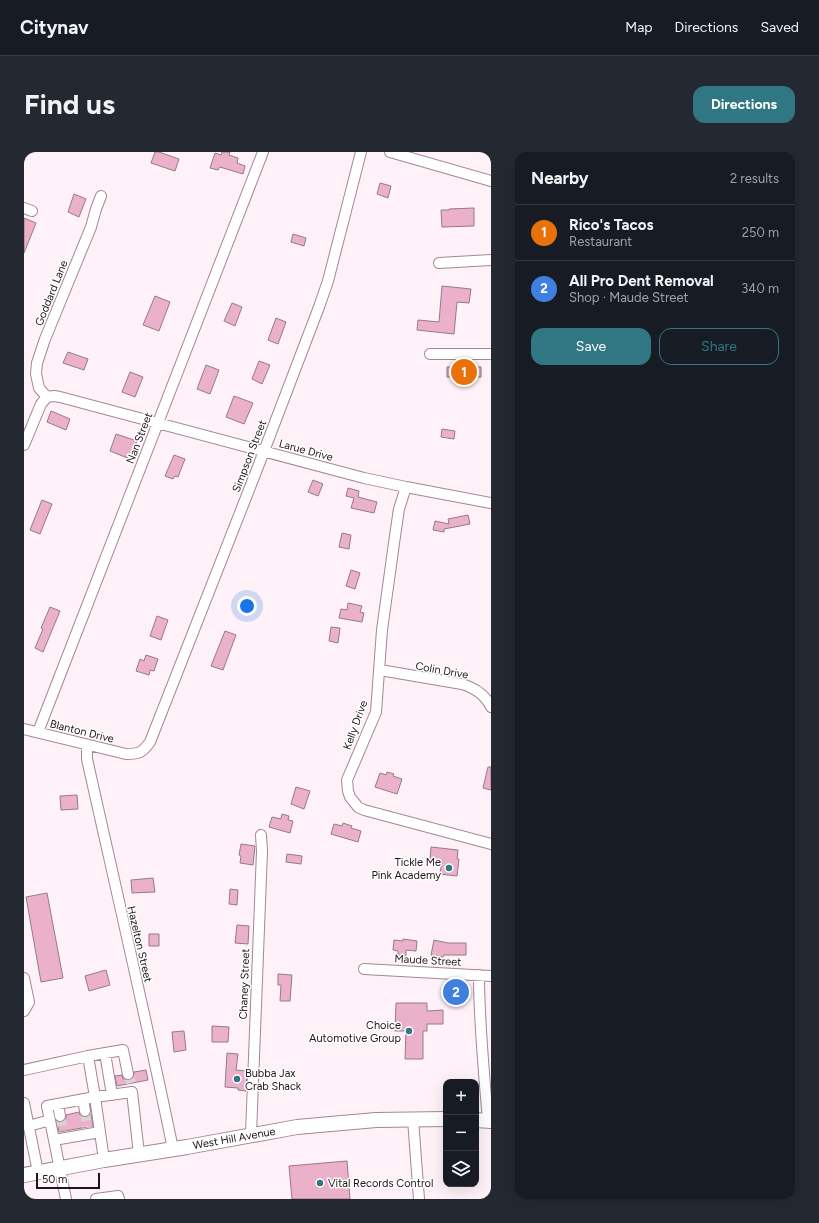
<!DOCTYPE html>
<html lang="en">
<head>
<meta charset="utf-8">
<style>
  body { margin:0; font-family:Figtree,sans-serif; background:#242831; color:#f1f3f6 }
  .controls { position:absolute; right:12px; bottom:12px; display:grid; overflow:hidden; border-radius:8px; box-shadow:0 4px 16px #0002 }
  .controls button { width:36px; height:36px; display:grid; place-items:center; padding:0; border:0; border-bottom:1px solid #363941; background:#171b24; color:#f1f3f6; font:20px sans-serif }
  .scale { position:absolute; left:12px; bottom:10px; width:64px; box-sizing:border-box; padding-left:4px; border:2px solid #1f1419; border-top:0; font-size:11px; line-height:14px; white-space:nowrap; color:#1f1419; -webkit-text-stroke:3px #fff; paint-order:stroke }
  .you { position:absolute; left:223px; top:454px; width:14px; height:14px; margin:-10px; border:3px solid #fff; border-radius:50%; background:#1a73e8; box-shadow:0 0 0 6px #1a73e833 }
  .badge { display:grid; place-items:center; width:26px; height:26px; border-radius:50%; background:#317783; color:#fff; font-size:13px; font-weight:700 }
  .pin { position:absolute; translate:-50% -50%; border:2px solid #fff; box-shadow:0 1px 4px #0006 }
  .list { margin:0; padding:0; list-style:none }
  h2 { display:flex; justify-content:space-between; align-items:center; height:52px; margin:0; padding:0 16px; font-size:17px }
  h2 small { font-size:13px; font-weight:400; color:#9ea1a6 }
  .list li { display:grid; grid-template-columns:26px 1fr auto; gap:12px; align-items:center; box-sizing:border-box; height:56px; padding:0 16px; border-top:1px solid #363941 }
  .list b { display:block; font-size:15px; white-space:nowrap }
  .list p { margin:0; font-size:13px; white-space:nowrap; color:#9ea1a6 }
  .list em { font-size:13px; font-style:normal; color:#9ea1a6 }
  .actions { display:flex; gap:8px; padding:12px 16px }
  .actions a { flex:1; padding:9px 0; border:1px solid #317783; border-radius:12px; text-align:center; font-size:14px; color:#317783 }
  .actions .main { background:#317783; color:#fff }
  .icon { flex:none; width:22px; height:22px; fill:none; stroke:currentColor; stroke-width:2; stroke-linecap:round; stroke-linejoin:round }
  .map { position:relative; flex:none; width:467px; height:1047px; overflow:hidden; border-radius:12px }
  header { display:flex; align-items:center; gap:24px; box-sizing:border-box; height:56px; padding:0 20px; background:#171b24; border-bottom:1px solid #363941 }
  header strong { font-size:19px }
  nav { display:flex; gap:22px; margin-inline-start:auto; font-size:14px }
  .intro { display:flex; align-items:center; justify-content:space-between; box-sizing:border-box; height:96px; padding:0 24px }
  h1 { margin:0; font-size:28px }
  .button { padding:10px 18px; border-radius:12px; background:#317783; color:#fff; font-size:14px; font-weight:700 }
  main { display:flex; gap:24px; padding:0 24px }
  aside { flex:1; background:#171b24; border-radius:12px; box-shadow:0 4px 16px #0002 }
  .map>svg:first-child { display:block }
</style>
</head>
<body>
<header>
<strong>Citynav</strong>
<nav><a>Map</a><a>Directions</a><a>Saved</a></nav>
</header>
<div class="intro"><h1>Find us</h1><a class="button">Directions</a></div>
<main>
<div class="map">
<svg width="467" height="1047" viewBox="0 0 467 1047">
  <rect width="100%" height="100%" fill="#fef1f7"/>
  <path fill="#ebb1cb" stroke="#967a87" d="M131 0H135L155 7 151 19 127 11Z
    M198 0H206L205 3 214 6 213 11 221 14 219 22 196 15 194 18 186 16 191 1 197 3Z
    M356 31 367 34 364 46 353 42Z
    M50 42 62 47 55 65 44 60Z
    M450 56V74L418 75 417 58H425V57Z
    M0 66 12 71 0 101Z
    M269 82 282 86 280 94 267 90Z
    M418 134 447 137 445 151 433 150 430 182 393 178 394 168 415 170Z
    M131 144 146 150 135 179 119 173Z
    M208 151 218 155 211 174 200 169Z
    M252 166 262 170 254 192 244 188Z
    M44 200 64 207 60 218 39 211Z
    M235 209 246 213 238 232 228 227Z
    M182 213 195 218 186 242 173 237Z
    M423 215H457V225H423Z
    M106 220 119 225 111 245 98 240Z
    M210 244 229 251 220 272 202 265Z
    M27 259 46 267 42 278 23 270Z
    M418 277 431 279 430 287 417 285Z
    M92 282 113 289 106 307 86 299Z
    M150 303 161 307 154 325 151 324 149 327 141 324Z
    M289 328 299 332 294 344 284 340Z
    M324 336 335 339 334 345 353 350 350 361 327 356 330 346 322 344Z
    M18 348 28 352 16 382 6 378Z
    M444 363 446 372 420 377V380L409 378 411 369 425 372 424 367Z
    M318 381 327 383 325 397 315 395Z
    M327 418 336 421 331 437 322 434Z
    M324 451 338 454 336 460 340 461 338 470 315 466 317 457 323 458Z
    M26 455 36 459 19 500 11 496 19 477 17 476Z
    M133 464 144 468 137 488 126 484Z
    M307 475 316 476 314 491 305 489Z
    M201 479 212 483 199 518 187 514Z
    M122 503 134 507 130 519 126 518 125 523 112 519 116 507 120 509Z
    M464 615H467V638L459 636Z
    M363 620 370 622 369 624 378 627 373 642 351 635 356 621 362 623Z
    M272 635 286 639 280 657 267 652Z
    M53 643 54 657 37 658 36 644Z
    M258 662 265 664 264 668 269 669 266 681 245 675 248 665 257 667Z
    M319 671 328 674 327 676 337 679 334 690 307 682 310 672 318 674Z
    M217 692 231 694 229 713 216 711 217 704 215 703Z
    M407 695 434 698 433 707H435L433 724 416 722 418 709 406 708Z
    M263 702 278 704 277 712 262 710Z
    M129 726 131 740 108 741 107 728Z
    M206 737 214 738 213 753 205 752Z
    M23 741 39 826 17 830 2 745Z
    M213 773 225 774 224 792 211 791Z
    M125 782H135V794H125Z
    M379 787 393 789 392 799 382 798V804L374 803V799L369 798 370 788 379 789Z
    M410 788 424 791H442V803H420L419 805 407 803Z
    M82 818 86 833 65 839 61 824Z
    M254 822 268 823 266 849H256L257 833H254Z
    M420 835 444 836V844L420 843Z
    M372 851H403V859L419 858V872H403V879H399V907H381L382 879H371Z
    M188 874 205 875 204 890H188Z
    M160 879 162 898 150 900 148 880Z
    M203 901 214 902 212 918 223 919 222 939 214 938V936L201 935Z
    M122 918 124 928 93 934 91 924 98 923 99 927 105 928 109 927 110 920Z
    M55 960 56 963 59 965H62L67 962 69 974 35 980 33 970H37L40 969 42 967V963Z
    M323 1009 326 1047H268L265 1014Z"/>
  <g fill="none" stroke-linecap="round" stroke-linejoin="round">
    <path stroke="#ddd0d6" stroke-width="10" stroke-dasharray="10 5" stroke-linecap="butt" d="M104 922 107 931
      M61 959 63 975
      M36 964 39 979"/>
    <g stroke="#a48794" stroke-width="12">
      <path id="minor" d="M366 0 467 29
        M0 56 8 59
        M415 111 467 108
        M406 202H467
        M23 245 30 244 36 245 340 326 382 335 467 351
        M23 245 15 236 12 222 13 211 21 187 67 75 72 57 77 44
        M0 293 17 252 23 245
        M382 335 375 357 371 384 358 478 352 560 323 628 324 639 326 645 334 655 340 658 467 692
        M356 518 438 532C451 536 461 542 467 555
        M0 577 102 602C115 602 118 601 126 590L232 320 295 155 304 129 337 0
        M14 580 239 0
        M63 593V607C92 737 122 866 149 997
        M340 817 467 824
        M455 823C455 872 460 920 464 969
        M0 826 5 850 0 859
        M81 901 88 943
        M64 904 99 898 104 922
        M0 918 64 904 71 945 108 940 115 1002
        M59 947 61 959
        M0 951 14 1020
        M34 952 36 964
        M389 967 395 1047
        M5 974 26 968
        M76 980 71 945 23 954 30 988 76 980 80 1008
        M227 982 238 699 237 683
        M30 988 42 1047
        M72 1047 94 1044 95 1047"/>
    </g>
    <g stroke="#a48794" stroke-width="16">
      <path id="highway" d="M452 968 467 969
        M0 1023 80 1008 163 995 273 975 352 968 422 967"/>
    </g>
    <use href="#minor" stroke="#fff" stroke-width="10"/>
    <use href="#highway" stroke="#fff" stroke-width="14"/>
  </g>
  <g fill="#317783" stroke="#fff" stroke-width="1.5">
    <circle cx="425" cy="716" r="4"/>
    <circle cx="385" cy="879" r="4"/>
    <circle cx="213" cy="927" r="4"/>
    <circle cx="296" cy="1031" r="4"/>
  </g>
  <g text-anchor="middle" stroke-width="3" stroke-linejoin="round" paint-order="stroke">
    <g font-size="11" fill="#1f1419" stroke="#fff">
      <text transform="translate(27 141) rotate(-68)" y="4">Goddard Lane</text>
      <text transform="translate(115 286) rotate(-69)" y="4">Nan Street</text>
      <text transform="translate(282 298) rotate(15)" y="4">Larue Drive</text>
      <text transform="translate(225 304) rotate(-69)" y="4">Simpson Street</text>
      <text transform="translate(418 518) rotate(10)" y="4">Colin Drive</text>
      <text transform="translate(331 573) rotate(-70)" y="4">Kelly Drive</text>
      <text transform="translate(58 579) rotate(14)" y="4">Blanton Drive</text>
      <text transform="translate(116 792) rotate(77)" y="4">Hazelton Street</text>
      <text transform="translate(404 808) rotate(3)" y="4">Maude Street</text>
      <text transform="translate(220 832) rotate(-88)" y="4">Chaney Street</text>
      <text transform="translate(210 986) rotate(-10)" y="4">West Hill Avenue</text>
    </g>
    <g font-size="11" fill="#1f1419" stroke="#fff" text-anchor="end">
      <text x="417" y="714">Tickle Me<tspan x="417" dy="13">Pink Academy</tspan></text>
      <text x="377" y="877">Choice<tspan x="377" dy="13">Automotive Group</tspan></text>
      <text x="221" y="925" text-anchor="start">Bubba Jax<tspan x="221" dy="13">Crab Shack</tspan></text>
      <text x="304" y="1035" text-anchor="start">Vital Records Control</text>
    </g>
  </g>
</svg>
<div class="controls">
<button>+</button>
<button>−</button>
<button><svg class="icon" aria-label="layers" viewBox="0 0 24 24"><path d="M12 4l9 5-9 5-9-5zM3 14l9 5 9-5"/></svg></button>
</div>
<div class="scale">50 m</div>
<div class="you"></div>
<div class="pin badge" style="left:440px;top:220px;background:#e8710a">1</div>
<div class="pin badge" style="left:432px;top:840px;background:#3f7fe0">2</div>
</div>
<aside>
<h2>Nearby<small>2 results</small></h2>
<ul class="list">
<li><span class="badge" style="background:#e8710a">1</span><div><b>Rico's Tacos</b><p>Restaurant</p></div><em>250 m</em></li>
<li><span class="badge" style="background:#3f7fe0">2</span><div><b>All Pro Dent Removal</b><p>Shop · Maude Street</p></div><em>340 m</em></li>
</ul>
<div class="actions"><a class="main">Save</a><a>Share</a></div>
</aside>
</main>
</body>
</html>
